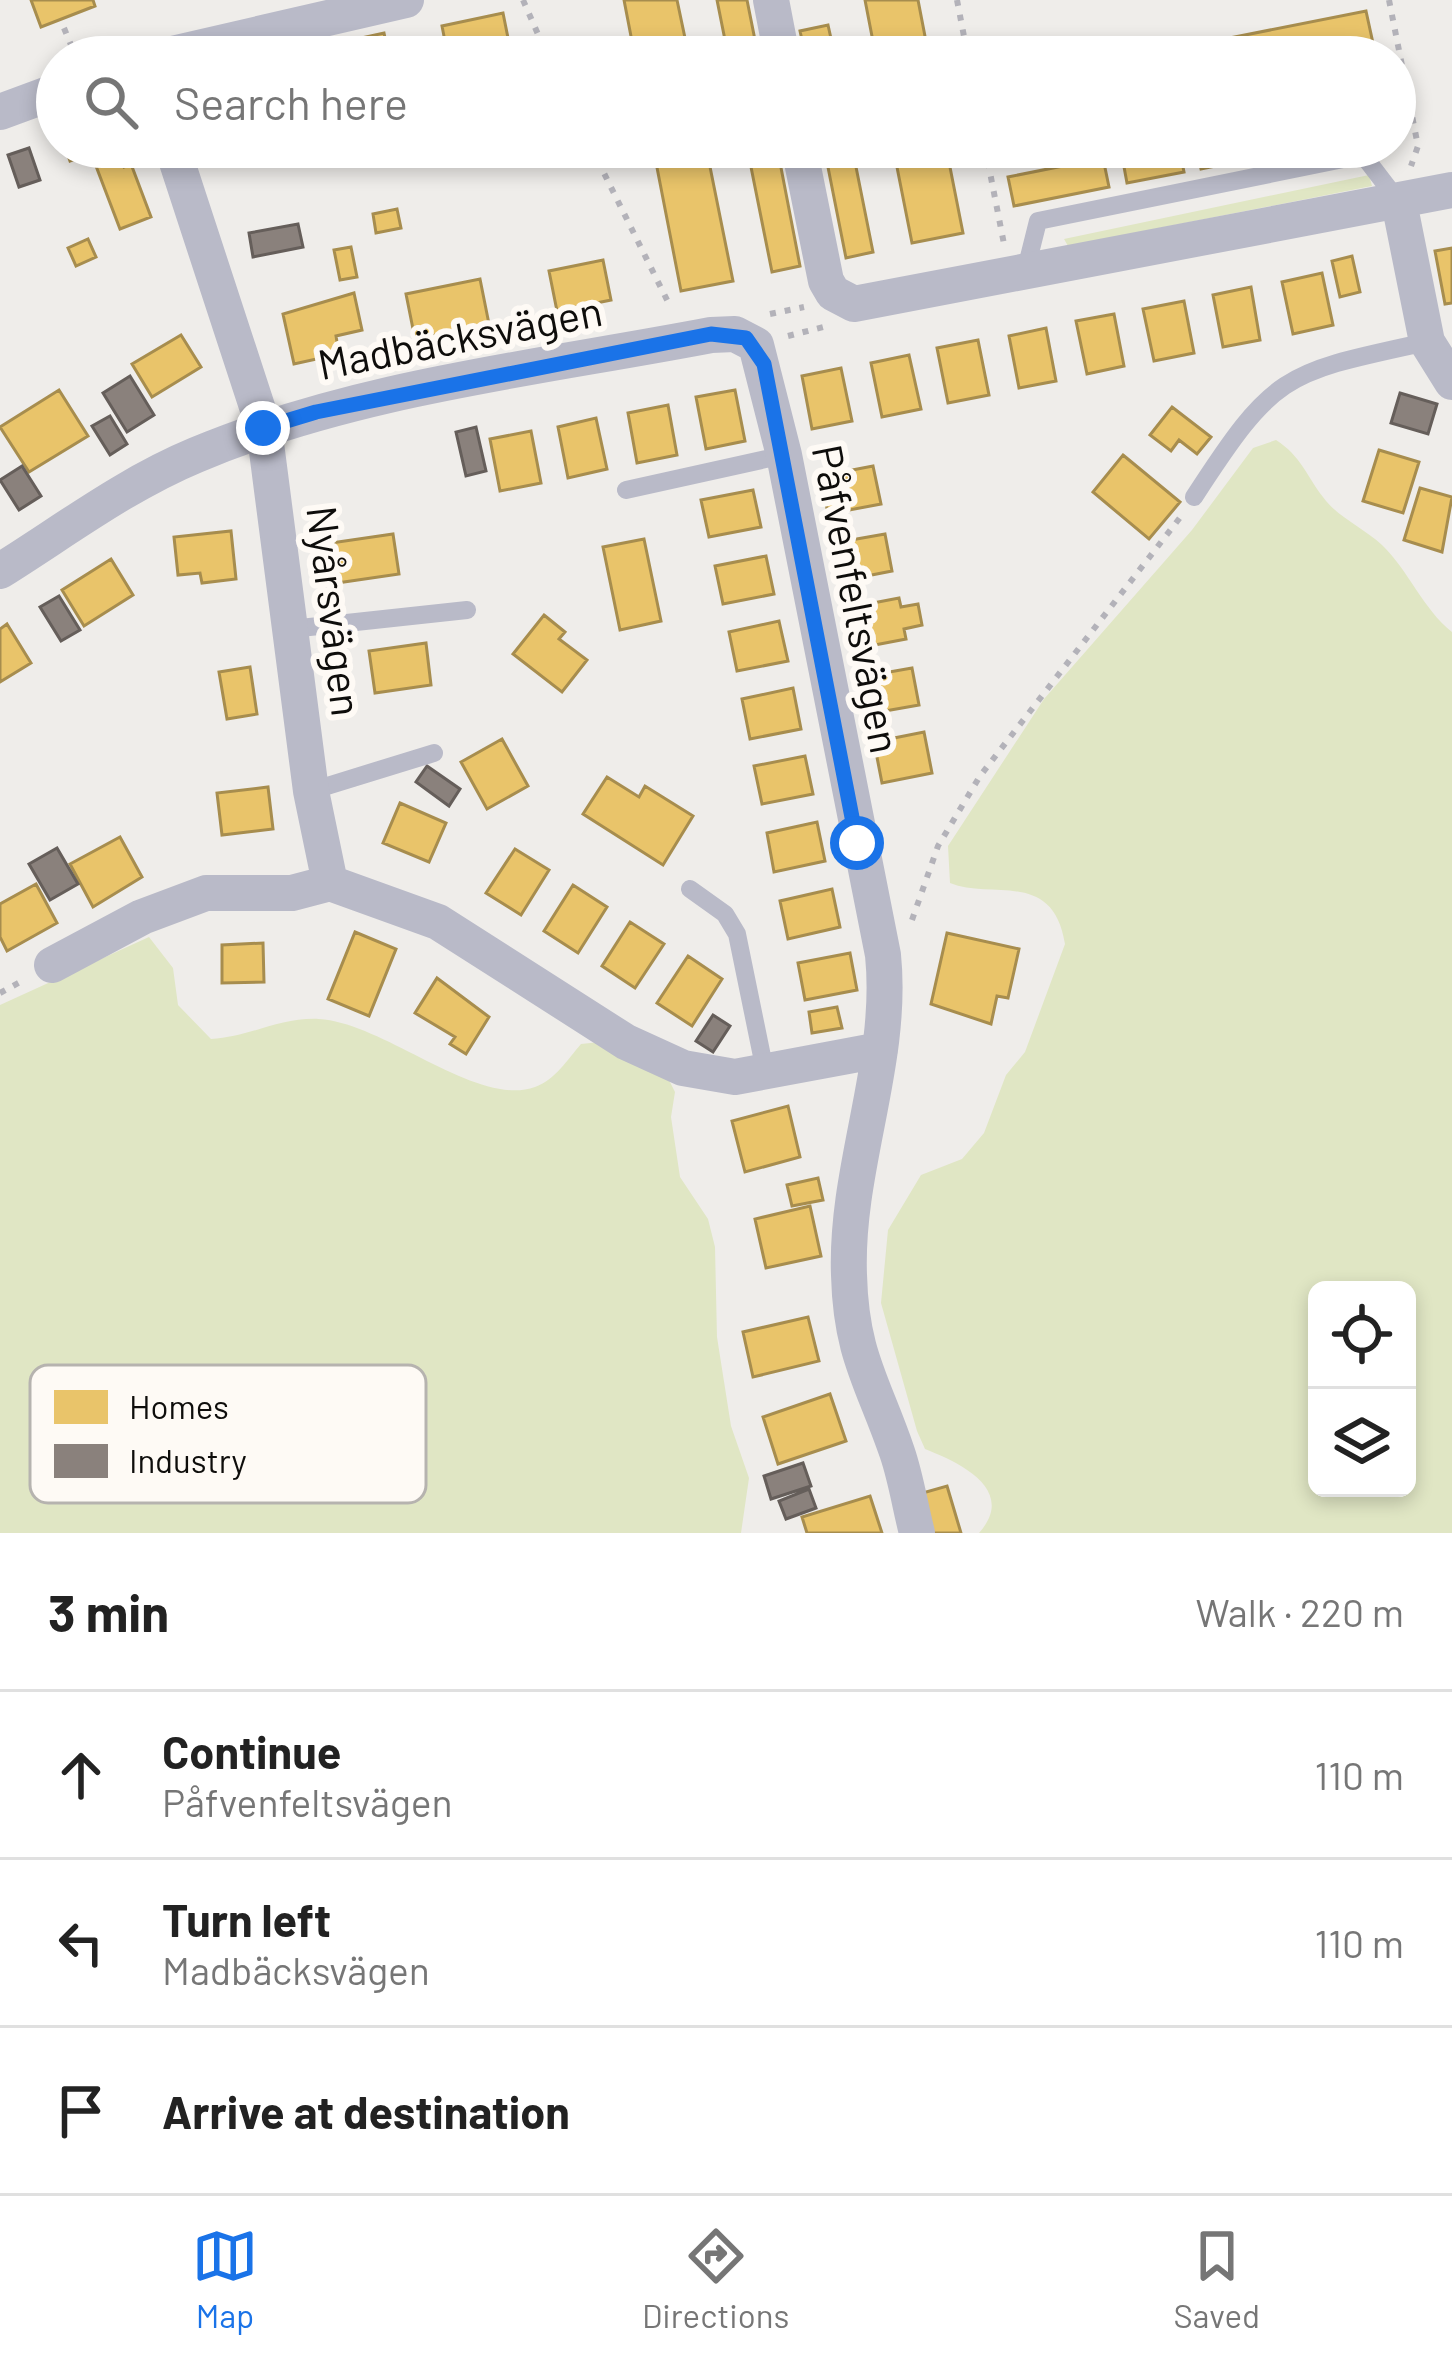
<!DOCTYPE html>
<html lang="en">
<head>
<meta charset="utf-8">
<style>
  body { margin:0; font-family:Barlow,sans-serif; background:#f2f2f2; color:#222 }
  .controls { position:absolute; right:36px; bottom:36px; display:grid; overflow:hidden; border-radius:18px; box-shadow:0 6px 18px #0003 }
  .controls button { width:108px; height:108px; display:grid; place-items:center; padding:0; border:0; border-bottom:3px solid #e0e0e0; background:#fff; color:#222; font:60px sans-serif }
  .stop { position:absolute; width:36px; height:36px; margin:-27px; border:9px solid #1a73e8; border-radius:50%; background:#fff }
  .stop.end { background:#1a73e8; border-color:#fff; box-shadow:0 3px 12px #0008 }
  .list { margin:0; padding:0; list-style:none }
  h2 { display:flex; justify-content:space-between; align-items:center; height:156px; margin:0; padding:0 48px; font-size:51px }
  h2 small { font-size:39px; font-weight:400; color:#767676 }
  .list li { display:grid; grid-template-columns:78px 1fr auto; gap:36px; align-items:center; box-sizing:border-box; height:168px; padding:0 48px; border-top:3px solid #e0e0e0 }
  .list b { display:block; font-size:45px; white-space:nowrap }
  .list p { margin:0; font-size:39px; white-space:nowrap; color:#767676 }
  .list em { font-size:39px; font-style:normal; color:#767676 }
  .icon { flex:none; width:66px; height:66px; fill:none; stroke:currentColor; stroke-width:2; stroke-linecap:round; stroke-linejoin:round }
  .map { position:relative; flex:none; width:1452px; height:1533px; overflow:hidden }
  .search { position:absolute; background:#fff; box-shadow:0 6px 18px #0003; left:36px; right:36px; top:36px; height:132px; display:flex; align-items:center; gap:30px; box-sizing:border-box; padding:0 42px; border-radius:66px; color:#767676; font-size:45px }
  .sheet { height:660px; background:#fff }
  nav { display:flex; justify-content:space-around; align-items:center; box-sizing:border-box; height:168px; border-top:3px solid #e0e0e0; background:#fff; font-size:33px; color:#767676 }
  nav a { display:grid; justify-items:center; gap:6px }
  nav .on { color:#1a73e8 }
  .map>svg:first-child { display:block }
</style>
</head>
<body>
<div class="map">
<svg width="1452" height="1533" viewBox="0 0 1452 1533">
  <rect width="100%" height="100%" fill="#efedea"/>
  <path fill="#e0e6c4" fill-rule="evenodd" d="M1369 175 1372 186 1068 246 1064 239Z
    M1276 440C1301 456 1306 475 1323 497 1337 517 1364 528 1382 545 1409 571 1423 609 1452 632V1533H979C1018 1489 958 1462 925 1449L917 1431 881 1303 888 1230 921 1175 962 1159 984 1133 1006 1075 1025 1052 1065 944C1053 869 992 900 950 883L948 846 1044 699 1192 530 1253 448ZM1317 1290H1407V1488H1317Z
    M149 937 173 968 178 1005 211 1039C249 1037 281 1017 319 1019 385 1023 477 1108 535 1087 555 1080 568 1059 581 1044L600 1042 668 1078 675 1092 671 1117 680 1177 708 1219 715 1247 717 1337 731 1426 749 1478 741 1533H0V1005Z"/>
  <path fill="#e9c46a" stroke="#a78d4e" stroke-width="3" d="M31 0H93L95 6 41 27Z
    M624 0H677L689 57H635Z
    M717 0H747L755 40 726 45Z
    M865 0H918L929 57H876Z
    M1366 11 1376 57H1134Z
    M503 13 511 53 448 57 442 26Z
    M828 25 832 43 804 49 800 31Z
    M384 33 389 57H327L325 46Z
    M65 147H117L124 167 131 164 151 217 120 229 91 153 70 161Z
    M653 147H706L733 281 681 291Z
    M747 147H777L800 266 772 272Z
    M824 147H852L873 252 846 258Z
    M893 147H946L963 233 912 243Z
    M1179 147 1184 172 1127 183 1122 156Z
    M1196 147H1216L1220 165 1201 169Z
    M1235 147H1295L1296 150 1238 161Z
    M1103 158 1109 187 1014 206 1008 177Z
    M397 209 401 228 376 233 373 214Z
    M88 239 96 257 76 266 68 248Z
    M351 247 357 277 340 280 334 250Z
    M1452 248V303L1445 304 1435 251Z
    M1352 256 1360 292 1340 297 1332 261Z
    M603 260 611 300 557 311 549 271Z
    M1322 273 1333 325 1293 334 1282 282Z
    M480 279 489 324 415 339 406 294Z
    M1251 287 1260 340 1223 347 1213 295Z
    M354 293 362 330 336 336 339 354 294 364 283 314Z
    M1184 301 1194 353 1154 361 1143 309Z
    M1114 314 1124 366 1087 374 1076 321Z
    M1046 328 1056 381 1019 388 1009 336Z
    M181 335 201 367 152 397 132 364Z
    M978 340 989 395 948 403 937 348Z
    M909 355 921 409 882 417 871 363Z
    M841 368 852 421 812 429 802 376Z
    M59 390 88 436 29 472 0 427Z
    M735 390 745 441 706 449 696 397Z
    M668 405 677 455 637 463 628 413Z
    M1172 407 1211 437 1197 454 1179 440 1171 451 1150 435Z
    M596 418 607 469 568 478 558 427Z
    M531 431 541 483 500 491 490 439Z
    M1379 450 1419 462 1403 513 1363 501Z
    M1123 455 1180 502 1149 539 1093 492Z
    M873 466 881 504 828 514 821 476Z
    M1420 488 1452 497 1442 552 1404 540Z
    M753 490 761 527 709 537 701 500Z
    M231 531 236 579 202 583 200 573 178 575 174 537Z
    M393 534 399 574 337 583 331 543Z
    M885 534 892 571 841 581 834 543Z
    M644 539 661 621 620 630 603 547Z
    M766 556 774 594 723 604 715 566Z
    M111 559 133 595 84 626 62 590Z
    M899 598 901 607 918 604 922 625 904 629 906 639 854 649 847 608Z
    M544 615 565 632 559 639 587 660 562 692 513 654Z
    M779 621 788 661 737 671 729 632Z
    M7 624 31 663 0 682V629Z
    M426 643 431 685 375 693 369 651Z
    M250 667 257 714 227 719 219 672Z
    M912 668 919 705 868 714 861 677Z
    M793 688 801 729 750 739 742 699Z
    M924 732 932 773 882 783 874 742Z
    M502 739 528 786 487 809 461 762Z
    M805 756 813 794 762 804 754 766Z
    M607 777 639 797 645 786 693 816 663 865 583 814Z
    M268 787 273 829 222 835 217 793Z
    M400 803 446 823 429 862 383 843Z
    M817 822 825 861 774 872 767 833Z
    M120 837 142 877 93 907 70 864Z
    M515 849 549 870 521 915 486 893Z
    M36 884 57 923 7 951 0 937V904Z
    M573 885 607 907 578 953 544 931Z
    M832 889 840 927 788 939 780 901Z
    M630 922 664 944 635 988 602 966Z
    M355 932 396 949 369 1016 328 999Z
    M947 933 1019 949 1008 998 997 996 991 1024 931 1004Z
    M263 943 264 982 222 983V945Z
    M850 953 857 990 805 1000 798 963Z
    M688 956 722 979 692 1026 657 1003Z
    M437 978 489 1017 466 1054 450 1044 455 1037 415 1013Z
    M837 1007 842 1028 812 1033 809 1012Z
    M788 1106 800 1157 745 1172 732 1121Z
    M818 1178 823 1200 792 1206 787 1185Z
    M810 1206 821 1256 766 1268 755 1219Z
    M808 1317 819 1361 753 1377 743 1332Z
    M830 1394 846 1441 778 1464 763 1417Z
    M947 1486 961 1533H931L919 1494Z
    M870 1496 882 1533H807L802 1517Z"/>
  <path fill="#8a817c" stroke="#655e5a" stroke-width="3" d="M29 148 40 180 19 187 8 155Z
    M298 224 303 247 253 257 249 233Z
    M130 376 154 415 127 432 103 393Z
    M1400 393 1437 404 1428 434 1391 423Z
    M110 416 127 444 110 455 92 426Z
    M476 427 486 471 466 476 456 432Z
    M22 466 41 496 19 510 0 480Z
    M59 596 80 630 61 641 40 607Z
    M427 766 460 789 449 806 416 782Z
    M57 848 78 884 50 900 29 864Z
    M713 1015 730 1026 713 1052 696 1041Z
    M803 1463 811 1486 771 1499 764 1476Z
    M809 1489 816 1508 786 1519 779 1501Z"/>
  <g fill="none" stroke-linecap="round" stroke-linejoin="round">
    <path stroke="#b3b2b9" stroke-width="6" stroke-dasharray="6 9" stroke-linecap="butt" d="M523 0 548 57
      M957 0 968 57
      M1389 0 1418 146 1411 166
      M64 28 76 57
      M591 147 671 308
      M985 147 1004 244
      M770 314 804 307
      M788 336 827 326
      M912 920 938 846 980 776 1182 515
      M0 993 22 981"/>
    <path stroke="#b9bac8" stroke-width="18" d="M1025 273 1038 221 1363 155 1399 202
      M626 490 784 455
      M1194 497C1275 372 1284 373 1427 342
      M291 629 467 610
      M311 791 434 753
      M690 889 725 914 737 934 765 1071"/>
    <path stroke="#b9bac8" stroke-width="36" d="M771 0 782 57
      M159 57 406 0
      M0 112 57 91
      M172 147 264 428 311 791 330 883
      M799 147 826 281 833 293 854 304 1452 190
      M1399 202 1427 342 1452 382
      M0 571C64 531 126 484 196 455 358 387 539 368 711 335L735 334 756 345 784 455 883 955C894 1063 845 1167 849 1275 851 1355 873 1382 897 1452 906 1478 910 1506 917 1533
      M52 965 142 917 206 893H292L330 883 438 922 626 1042 683 1068 735 1077 880 1050"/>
  </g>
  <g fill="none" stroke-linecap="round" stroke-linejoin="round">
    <path stroke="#1a73e8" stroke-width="15" d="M263 428 316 412 711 334 746 338 764 364 857 843"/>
  </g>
  <g text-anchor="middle" stroke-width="12" stroke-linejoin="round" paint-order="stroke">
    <g font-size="42" fill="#0e0d0b" stroke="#fefaf5">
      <text transform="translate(460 338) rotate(-11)" y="15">Madbäcksvägen</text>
      <text transform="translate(856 599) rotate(79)" y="15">Påfvenfeltsvägen</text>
      <text transform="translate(334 611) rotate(83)" y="15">Nyårsvägen</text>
    </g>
  </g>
  <rect x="30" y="1365" width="396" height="138" rx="18" fill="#fefaf5" stroke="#b6b3af" stroke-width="3"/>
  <rect x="54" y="1390" width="54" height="34" fill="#e9c46a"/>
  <rect x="54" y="1444" width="54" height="34" fill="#8a817c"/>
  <g font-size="33" fill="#0e0d0b">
    <text x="129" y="1419">Homes</text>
    <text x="129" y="1473">Industry</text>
  </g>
</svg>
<div class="controls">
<button><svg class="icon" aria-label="locate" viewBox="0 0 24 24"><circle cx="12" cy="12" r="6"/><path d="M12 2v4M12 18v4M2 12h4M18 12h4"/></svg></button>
<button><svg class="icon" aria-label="layers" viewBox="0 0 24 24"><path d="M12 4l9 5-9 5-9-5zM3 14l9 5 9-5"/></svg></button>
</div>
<div class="stop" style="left:857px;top:843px"></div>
<div class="stop end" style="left:263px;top:428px"></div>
<div class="search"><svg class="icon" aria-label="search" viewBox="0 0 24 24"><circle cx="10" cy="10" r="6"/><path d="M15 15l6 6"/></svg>Search here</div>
</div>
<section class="sheet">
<h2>3 min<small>Walk · 220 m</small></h2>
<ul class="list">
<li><svg class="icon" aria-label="ahead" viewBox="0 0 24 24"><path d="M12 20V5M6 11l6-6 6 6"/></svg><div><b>Continue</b><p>Påfvenfeltsvägen</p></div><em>110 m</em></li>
<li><svg class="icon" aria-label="left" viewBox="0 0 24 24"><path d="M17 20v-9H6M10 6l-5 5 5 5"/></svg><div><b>Turn left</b><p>Madbäcksvägen</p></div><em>110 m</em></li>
<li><svg class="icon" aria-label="arrive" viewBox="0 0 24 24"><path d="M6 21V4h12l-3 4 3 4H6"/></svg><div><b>Arrive at destination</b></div></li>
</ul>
</section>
<nav>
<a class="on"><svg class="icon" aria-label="map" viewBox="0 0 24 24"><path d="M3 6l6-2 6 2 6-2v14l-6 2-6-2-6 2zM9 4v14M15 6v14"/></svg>Map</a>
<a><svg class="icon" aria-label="directions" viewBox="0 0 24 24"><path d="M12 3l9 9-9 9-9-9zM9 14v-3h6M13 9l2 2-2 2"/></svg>Directions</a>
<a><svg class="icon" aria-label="saved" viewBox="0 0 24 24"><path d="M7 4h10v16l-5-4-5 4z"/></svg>Saved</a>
</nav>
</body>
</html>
